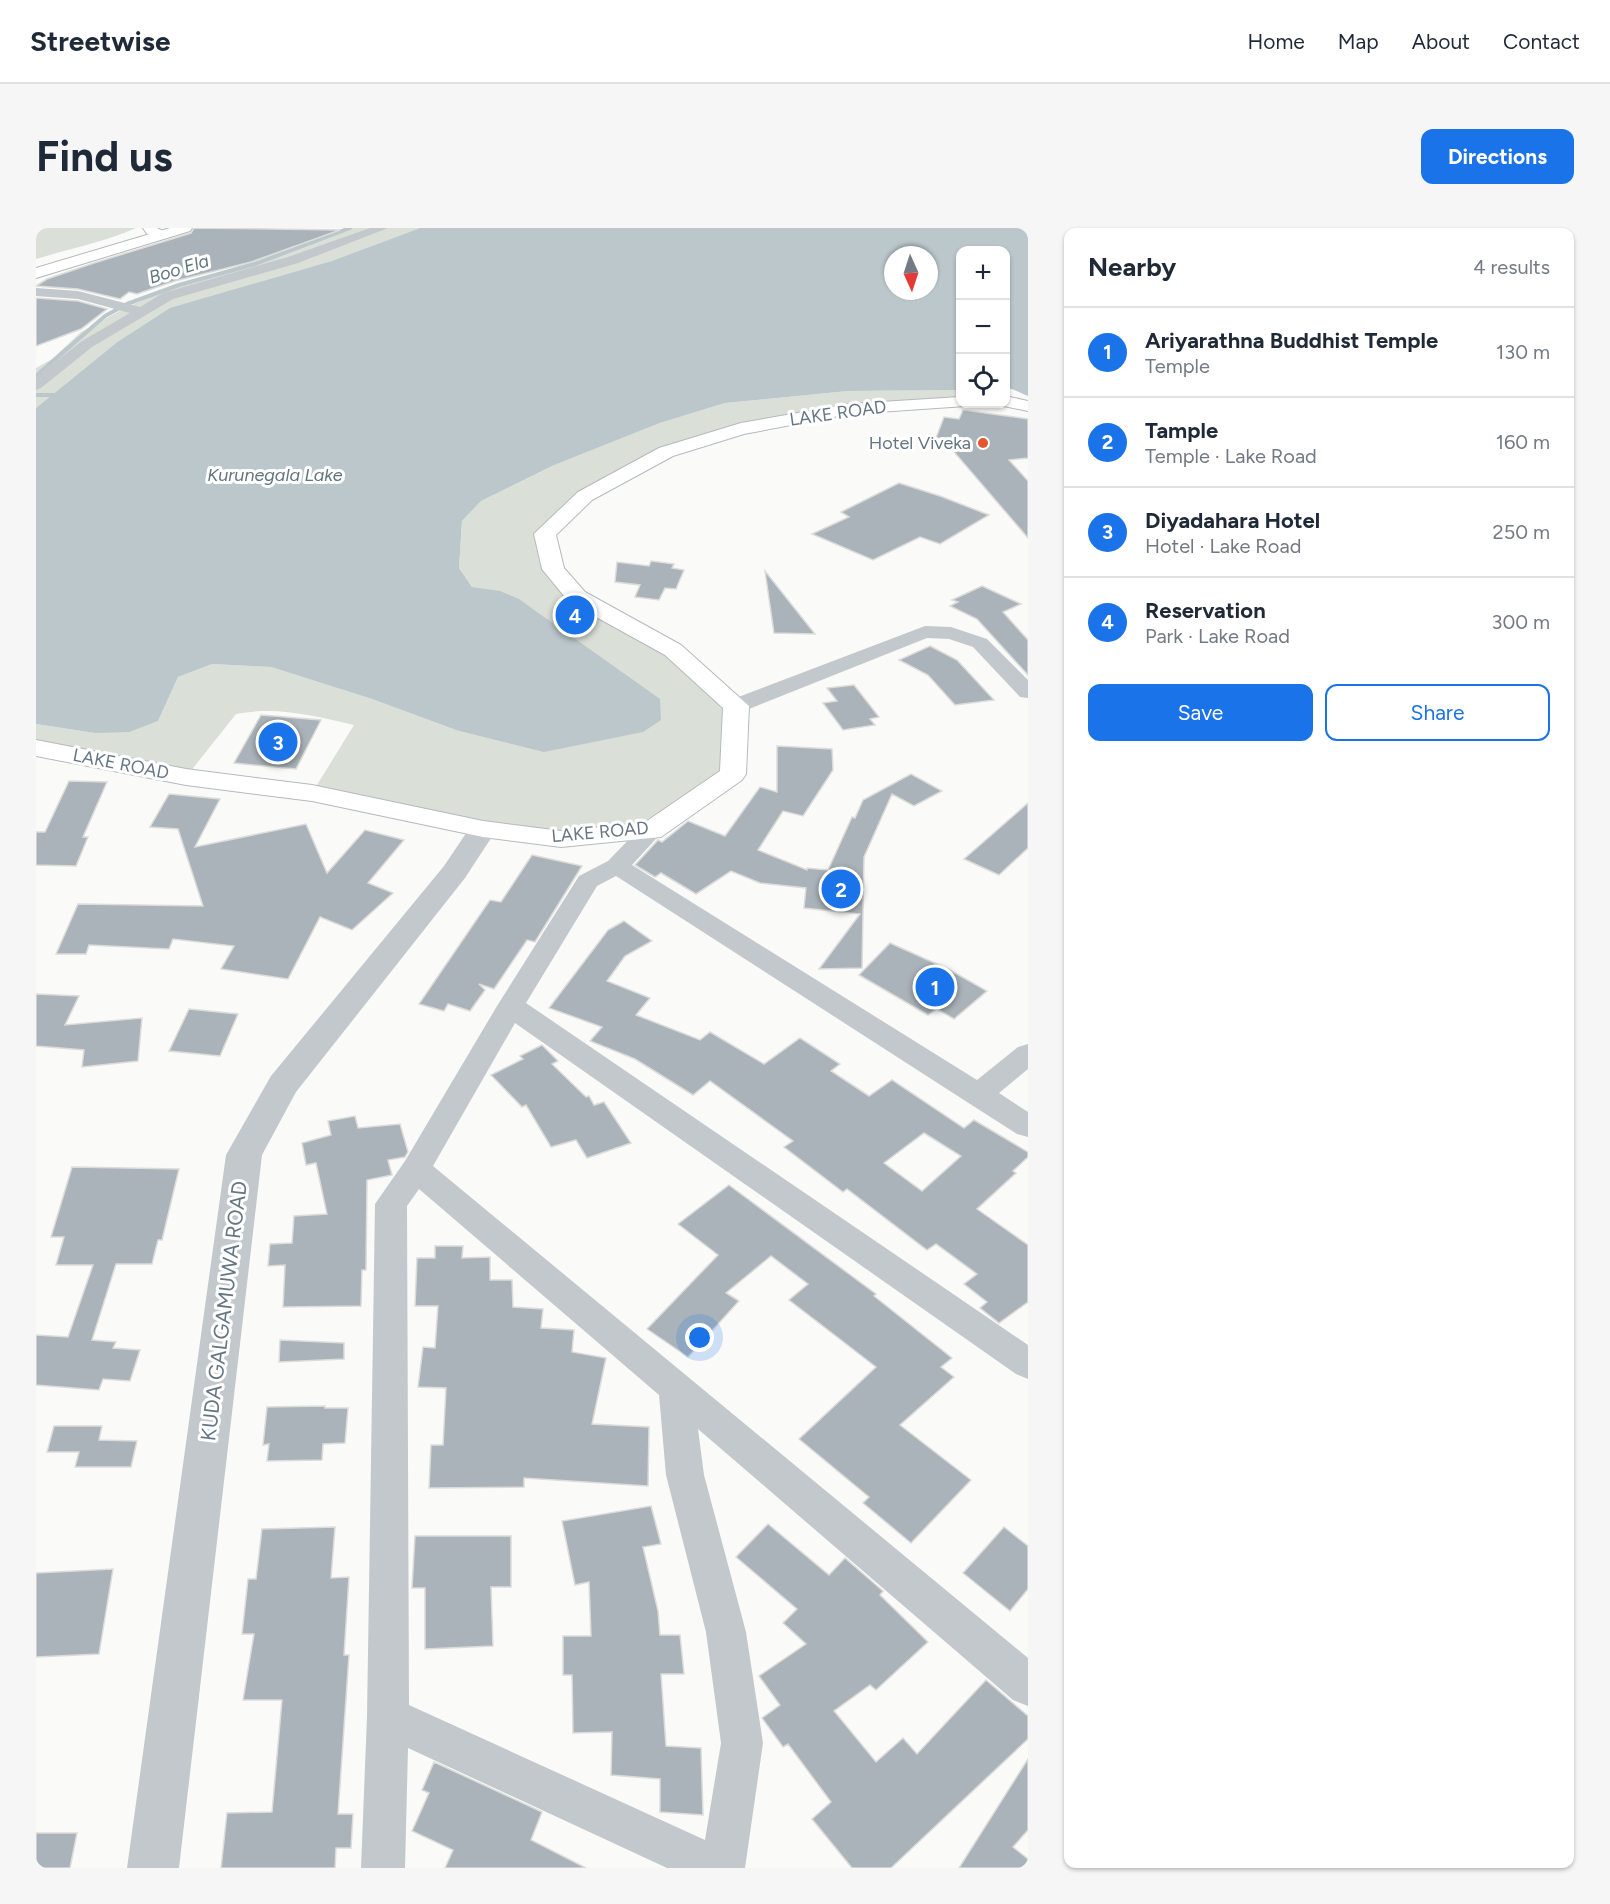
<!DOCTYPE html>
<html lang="en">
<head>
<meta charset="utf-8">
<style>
  body { margin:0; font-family:Figtree,sans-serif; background:#f6f6f7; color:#1f2937 }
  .controls { position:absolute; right:18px; top:18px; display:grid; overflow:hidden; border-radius:12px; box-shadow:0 2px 4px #0004 }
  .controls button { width:54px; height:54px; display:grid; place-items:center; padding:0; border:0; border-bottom:2px solid #e0e1e3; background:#fff; color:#1f2937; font:30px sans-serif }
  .compass { position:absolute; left:848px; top:18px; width:54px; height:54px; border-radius:50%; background:#fff; box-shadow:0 2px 4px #0004; rotate:177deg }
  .you { position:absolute; left:664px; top:1110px; width:21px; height:21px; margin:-15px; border:4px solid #fff; border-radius:50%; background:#1a73e8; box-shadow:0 0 0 9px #1a73e833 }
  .badge { display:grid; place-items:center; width:39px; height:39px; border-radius:50%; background:#1a73e8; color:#fff; font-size:20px; font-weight:700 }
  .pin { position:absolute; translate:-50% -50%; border:3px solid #fff; box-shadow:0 2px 6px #0006 }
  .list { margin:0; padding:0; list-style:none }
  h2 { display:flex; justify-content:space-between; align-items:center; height:78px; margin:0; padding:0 24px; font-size:26px }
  h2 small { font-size:20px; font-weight:400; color:#747a83 }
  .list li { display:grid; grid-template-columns:39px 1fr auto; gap:18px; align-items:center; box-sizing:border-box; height:90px; padding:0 24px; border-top:2px solid #e0e1e3 }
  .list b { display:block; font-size:22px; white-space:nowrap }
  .list p { margin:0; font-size:20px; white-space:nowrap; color:#747a83 }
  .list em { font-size:20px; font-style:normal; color:#747a83 }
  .actions { display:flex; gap:12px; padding:18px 24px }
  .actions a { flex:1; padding:14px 0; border:2px solid #1a73e8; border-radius:12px; text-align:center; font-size:21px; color:#1a73e8 }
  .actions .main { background:#1a73e8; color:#fff }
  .icon { flex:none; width:33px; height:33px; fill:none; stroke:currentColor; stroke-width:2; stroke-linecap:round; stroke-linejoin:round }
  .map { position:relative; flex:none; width:992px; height:1640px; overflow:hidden; border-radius:12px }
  header { display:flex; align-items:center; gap:36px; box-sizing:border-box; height:84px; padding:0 30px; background:#fff; border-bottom:2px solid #e0e1e3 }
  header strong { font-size:28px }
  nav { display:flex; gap:33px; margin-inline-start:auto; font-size:21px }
  .intro { display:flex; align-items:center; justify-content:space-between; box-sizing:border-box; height:144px; padding:0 36px }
  h1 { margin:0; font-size:42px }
  .button { padding:15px 27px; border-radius:12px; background:#1a73e8; color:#fff; font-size:21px; font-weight:700 }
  main { display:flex; gap:36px; padding:0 36px }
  aside { flex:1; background:#fff; border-radius:12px; box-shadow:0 2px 4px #0004 }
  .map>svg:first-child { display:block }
</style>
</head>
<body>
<header>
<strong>Streetwise</strong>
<nav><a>Home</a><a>Map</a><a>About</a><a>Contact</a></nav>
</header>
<div class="intro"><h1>Find us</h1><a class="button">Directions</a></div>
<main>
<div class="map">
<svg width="992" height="1640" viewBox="0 0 992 1640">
  <rect width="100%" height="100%" fill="#fafaf8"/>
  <path fill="#dadfd7" d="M0 0H100C68 14 33 21 0 31Z
    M316 0H384L80 115 0 180V140L16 131 45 104 91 79 143 58Z
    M924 162V174L813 181 630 224 549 268 509 306 541 369 637 422 700 478 697 546 615 603 525 611 276 565 318 497C279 488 240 478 200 486L150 549 0 520V496L59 505 122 493 142 449 176 436 235 439 336 471 420 502 527 403C492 377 481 366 436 359L423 340 426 293 445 273 516 238 624 195 689 175 812 163Z"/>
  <path fill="#bbc7cb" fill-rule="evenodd" d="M384 0H992V168L976 161H970L969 22H924V162L812 163 689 175 624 195 516 238 445 273 426 293 423 340 436 359 464 363 483 371 624 471 625 492 607 504 508 524 420 502 336 471 235 439 176 436 142 449 122 493 93 504 59 505 0 496V180L80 115 134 80 296 33ZM857 27H893V63H857Z"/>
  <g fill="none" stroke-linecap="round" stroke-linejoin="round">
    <path stroke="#bbc7cb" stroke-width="4" d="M0 148 69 88 91 76 143 57 219 36 314 0
      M0 167H17"/>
  </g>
  <path fill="#aab3b9" stroke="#dcdcda" stroke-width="1.5" fill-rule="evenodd" d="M158 0 304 2 215 34 139 53 101 66 93 64 84 71 42 61 0 58 11 51 58 35 155 5Z
    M0 70 42 73 71 81 45 101 0 118Z
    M927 182 992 191V230L973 232 992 253V310L913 218 916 212 900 210 908 189 923 191Z
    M863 255 904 268 953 287 904 316 884 309 837 332 776 306 813 289 805 284Z
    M615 333 638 336 636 340 648 342 640 361 629 360 623 372 599 369 604 357 579 354 581 334 613 338Z
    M729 343 779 406 738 405Z
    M946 358 985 376 967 384 992 412V447L941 391 914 378 922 374 916 372Z
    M894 418 921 432 958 472 919 477 892 447 863 432Z
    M818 457 843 489 834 491 839 497 807 502 787 475 801 473 791 460Z
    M225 487 285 492 260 541 198 535Z
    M741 518 796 521 797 542 767 588 747 583 722 622 771 642V640L792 642 816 589 819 590 827 572 875 546 906 563 878 578 856 566 828 629 826 740 783 741 824 686 768 680 770 660 724 655 695 643 660 666 625 645 619 649 599 637 622 612 626 614 652 593 689 608 724 559 741 564Z
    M33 553 71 554 47 609H52L40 638 0 637V604H9Z
    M133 566 184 571 159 619 270 596 291 645 329 602 368 612 332 655 357 665 316 702 284 689 252 751 185 741 198 718 137 711 133 721 53 717 50 726H20L42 676 167 678 142 601 114 599Z
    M992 575V620L963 647 928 631Z
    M496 627 546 638 499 714 491 712 458 761 443 756 449 762 434 783 412 776 408 783 383 776 454 672 465 674Z
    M588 693 616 713 589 728 571 753 614 770 600 787 664 812 674 804 728 836 764 810 804 836 795 843 833 868 856 852 928 900 938 892 992 924V929L977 943 980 945 941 981 992 1017V1074L963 1095 944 1080 951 1074 928 1056 941 1046 900 1016 891 1022 811 961 807 964 748 919 757 913 674 853 657 867 599 831 554 813 566 799 513 780 572 702ZM888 905 925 928 886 963 848 935Z
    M854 715 914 742 951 763 918 791 901 781 892 787 823 747Z
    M0 766 43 768 29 797 106 790 102 833 46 839 48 822 0 818Z
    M153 781 202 786 184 828 133 823Z
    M506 817 522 833 516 836 550 869 553 868 558 877 568 874 595 915 551 930 540 912 515 919 490 877 486 879 455 847 487 831 484 828Z
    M319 888 322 900 364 896 372 924 369 929 352 932 356 947 331 952 330 1042H326L325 1078 247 1079 249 1037 232 1038 234 1016 256 1015 258 988 291 986 280 935 270 937 266 915 295 907 292 893Z
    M36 939 143 941 126 1012H122L116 1036H80L56 1112 80 1114 77 1120 104 1122 94 1153 67 1151 63 1162 0 1157V1107L32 1109 57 1037H20L28 1009H15Z
    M693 957 840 1066 838 1068 916 1130 905 1139 918 1149 864 1197 935 1252 875 1315 827 1275 833 1269 763 1211 840 1139 753 1072 772 1056 735 1028 690 1065 703 1073 652 1129 611 1101 682 1027 642 996Z
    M399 1018H427L426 1030 454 1029V1052H476L477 1079 507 1081 505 1100 538 1102 536 1124 570 1130 556 1196 613 1199 612 1258 488 1250V1259L393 1260 395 1217H407L410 1160 382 1159 387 1119 399 1120 402 1078H379L381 1030H399Z
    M244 1112 308 1115V1131L243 1134Z
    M289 1178V1180H312L309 1215 287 1216 286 1232 231 1233 233 1216 227 1217 231 1179Z
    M18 1198H66L63 1212 101 1213 95 1239H39L43 1224H11Z
    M615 1278 625 1316 607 1319 622 1383 624 1407H644L648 1446H625L630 1518 665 1520 667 1587 624 1584V1551L575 1547 576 1504 537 1505 536 1447H527V1408H555L553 1354 539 1357 526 1293Z
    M732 1296 793 1347 809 1330 847 1363 844 1367 892 1414 840 1462 834 1457 798 1483 840 1534 867 1510 881 1526 950 1452 992 1488V1511L855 1640H816L776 1591 795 1574 752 1516 747 1519 726 1490 744 1477 723 1448 770 1416 747 1395 761 1381 700 1329Z
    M299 1299 295 1350 313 1349 308 1427H313L302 1586H317L315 1620H300L299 1640H185L191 1585 236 1584 246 1472H207L218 1406H206L212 1351H220L226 1301Z
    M968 1299 992 1318V1361L974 1383 927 1345Z
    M379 1308H475V1359H455L457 1418 389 1421V1360H376Z
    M77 1341 63 1426 0 1429V1345Z
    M992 1531V1602L977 1619 992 1631V1640H923Z
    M398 1534 506 1584 495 1612 550 1640H409L417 1622 376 1603 393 1565 386 1562Z
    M0 1605H41L34 1640H0Z"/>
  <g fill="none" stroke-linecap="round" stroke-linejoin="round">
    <g stroke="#b3babf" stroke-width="2">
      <path id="secondary" d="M107 0H121L133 6 126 10 111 6Z"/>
    </g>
    <g stroke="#b5babe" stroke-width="2">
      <path id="primary" d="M969 168 992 173V183L963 177 969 176Z
        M924 169V176H932L930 178 813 186 708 206 637 228 556 272 520 307 528 340 549 364 645 417 713 478 710 546 706 552 625 609 525 619 447 609 276 573 150 557 0 528V512L150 541 276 557 447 593 525 603 608 595 684 543 687 480 629 427 533 374 506 341 498 306 502 302 542 264 623 220 705 195 813 176Z"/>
    </g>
    <g stroke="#b4b9bd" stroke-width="2">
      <path id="trunk" d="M134 0H156L154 3 0 50V40Z"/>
    </g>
    <path fill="#c3c8cc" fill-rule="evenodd" d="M334 0H352L262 35 137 71 56 119 5 160 0 162V149L46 113 94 85 42 71 0 68V60L42 63 104 79 127 65 252 29Z
      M889 398 915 399 951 411 992 452V470L984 469 937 419 913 411 891 410 708 483 700 485 692 483 689 478 692 473Z
      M615 596 624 598 627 603 596 637 941 852 982 819 992 816V841L963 865 992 884V909L981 906 931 874 580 648 561 658 490 775 992 1117V1151L980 1146 479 795 397 938 992 1430V1478L977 1472 662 1201 668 1247 710 1404 727 1515 709 1640H631L372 1520 369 1640H325L331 1489 339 976 369 933 461 778 543 648 572 633 606 598ZM383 961 623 1167 630 1247 670 1404 685 1515 669 1612 373 1477 371 978Z"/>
    <path fill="#c3c8cc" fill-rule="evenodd" d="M447 593 457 595 461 601 429 650 260 864 226 927 143 1640H91L190 927 235 848 408 638 437 595Z"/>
    <use href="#secondary" fill="#fff" fill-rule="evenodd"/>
    <use href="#primary" fill="#fff" fill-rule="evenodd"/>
    <use href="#trunk" fill="#fff" fill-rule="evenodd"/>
  </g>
  <circle fill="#e4572e" stroke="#fff" stroke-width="2" cx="947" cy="215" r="6"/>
  <g text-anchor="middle" stroke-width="6" stroke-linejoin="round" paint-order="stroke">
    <g font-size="18" font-style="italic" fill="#60757c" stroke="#fff">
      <text transform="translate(143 41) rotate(-17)" y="6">Boo Ela</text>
      <text x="239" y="253">Kurunegala Lake</text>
    </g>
    <g font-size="18" fill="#657683" stroke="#fff">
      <text transform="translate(802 185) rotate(-8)" y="6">LAKE ROAD</text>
      <text transform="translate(85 536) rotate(11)" y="6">LAKE ROAD</text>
      <text transform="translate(564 604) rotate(-5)" y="6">LAKE ROAD</text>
    </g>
    <g font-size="18" fill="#657683" stroke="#fff" text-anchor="end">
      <text x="935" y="221">Hotel Viveka</text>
    </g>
    <g font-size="21" fill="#657683" stroke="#fff">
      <text transform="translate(188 1083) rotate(-83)" y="7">KUDA GALGAMUWA ROAD</text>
    </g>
  </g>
</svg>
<div class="controls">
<button>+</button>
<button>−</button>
<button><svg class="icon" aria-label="locate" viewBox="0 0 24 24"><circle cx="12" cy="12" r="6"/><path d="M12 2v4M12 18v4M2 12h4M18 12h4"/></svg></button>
</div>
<svg class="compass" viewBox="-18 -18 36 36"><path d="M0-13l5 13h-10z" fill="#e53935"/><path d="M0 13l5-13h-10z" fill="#747a83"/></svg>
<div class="you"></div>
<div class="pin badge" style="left:899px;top:759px">1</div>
<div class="pin badge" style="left:805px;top:661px">2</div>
<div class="pin badge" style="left:242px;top:514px">3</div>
<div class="pin badge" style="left:539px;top:387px">4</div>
</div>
<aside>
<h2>Nearby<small>4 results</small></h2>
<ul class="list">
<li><span class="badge">1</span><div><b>Ariyarathna Buddhist Temple</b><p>Temple</p></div><em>130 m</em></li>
<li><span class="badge">2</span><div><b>Tample</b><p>Temple · Lake Road</p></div><em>160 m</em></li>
<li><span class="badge">3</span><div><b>Diyadahara Hotel</b><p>Hotel · Lake Road</p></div><em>250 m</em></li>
<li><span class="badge">4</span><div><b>Reservation</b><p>Park · Lake Road</p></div><em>300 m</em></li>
</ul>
<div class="actions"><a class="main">Save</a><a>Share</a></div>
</aside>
</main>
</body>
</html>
